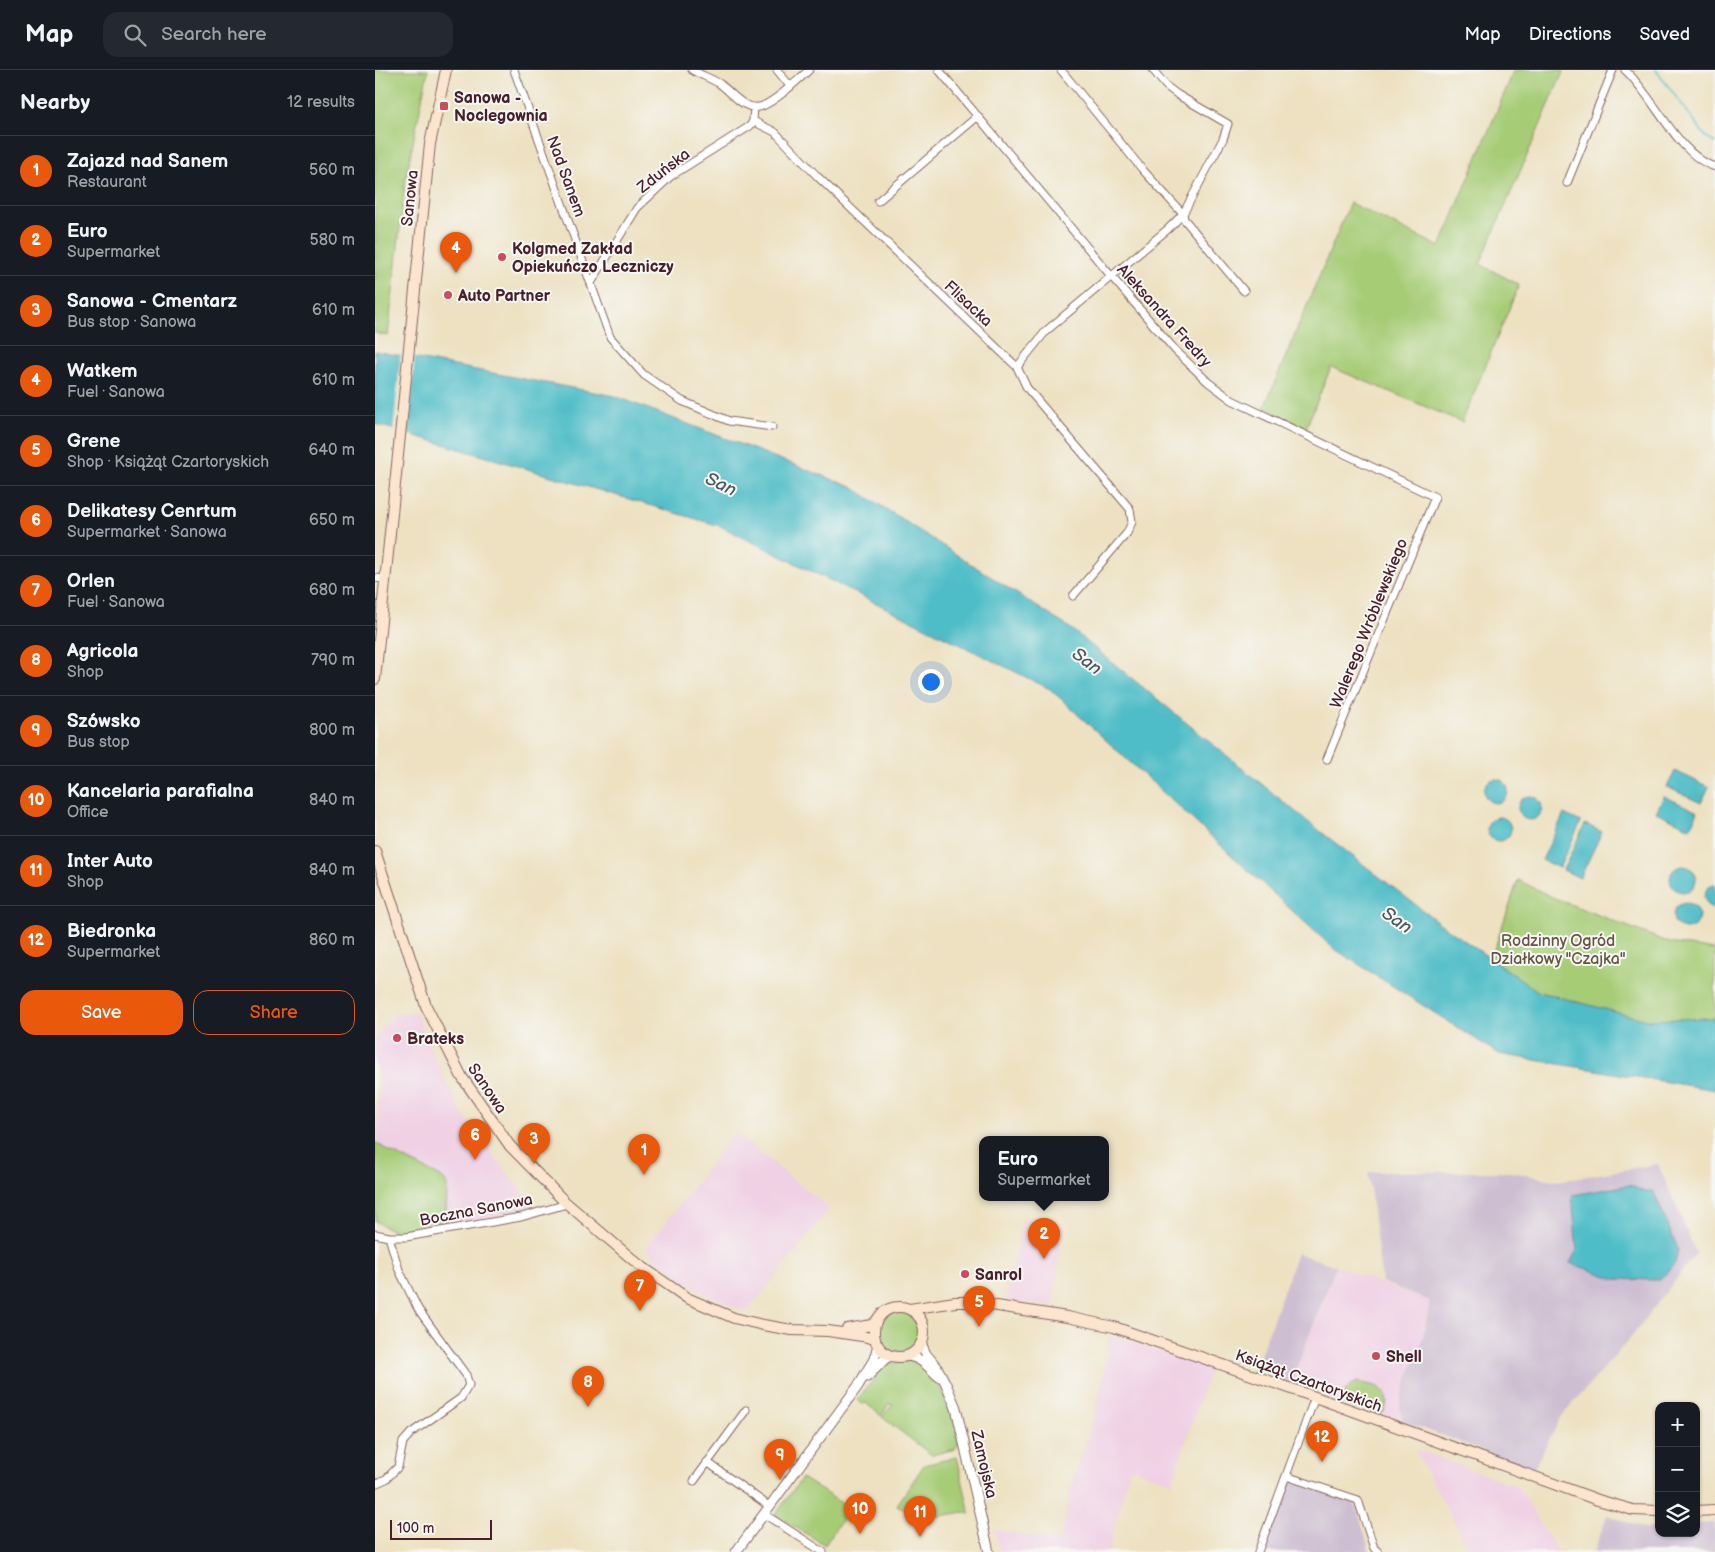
<!DOCTYPE html>
<html lang="en">
<head>
<meta charset="utf-8">
<style>
  body { margin:0; font-family:"Balsamiq Sans",sans-serif; background:#242831; color:#f1f3f6 }
  .controls { position:absolute; right:15px; bottom:15px; display:grid; overflow:hidden; border-radius:10px; box-shadow:0 1px 4px #0004 }
  .controls button { width:45px; height:45px; display:grid; place-items:center; padding:0; border:0; border-bottom:1px solid #363941; background:#171b24; color:#f1f3f6; font:25px sans-serif }
  .scale { position:absolute; left:15px; bottom:12px; width:102px; box-sizing:border-box; padding-left:5px; border:2px solid #4a1f2b; border-top:0; font-size:14px; line-height:18px; white-space:nowrap; color:#4a1f2b; -webkit-text-stroke:4px #f6f6f2; paint-order:stroke }
  .you { position:absolute; left:555px; top:611px; width:18px; height:18px; margin:-12px; border:4px solid #fff; border-radius:50%; background:#1a73e8; box-shadow:0 0 0 8px #1a73e833 }
  .badge { display:grid; place-items:center; width:32px; height:32px; border-radius:50%; background:#ea580c; color:#fff; font-size:16px; font-weight:700 }
  .pin { position:absolute; translate:-50% -41px; filter:drop-shadow(0 1px 2px #0008) }
  .pin::after { content:''; position:absolute; top:26px; width:18px; height:15px; background:inherit; clip-path:polygon(0 0,100% 0,50% 100%) }
  .popup { position:absolute; left:604px; top:1066px; width:130px; height:65px; box-sizing:border-box; display:grid; place-content:center; border-radius:10px; background:#171b24; filter:drop-shadow(0 1px 4px #0005); font-size:16px; white-space:nowrap; color:#9ea1a6 }
  .popup b { font-size:19px; color:#f1f3f6 }
  .popup::after { content:''; position:absolute; left:50%; top:100%; margin-left:-10px; border:10px solid transparent; border-top-color:#171b24 }
  .list { margin:0; padding:0; list-style:none }
  h2 { display:flex; justify-content:space-between; align-items:center; height:65px; margin:0; padding:0 20px; font-size:21px }
  h2 small { font-size:16px; font-weight:400; color:#9ea1a6 }
  .list li { display:grid; grid-template-columns:32px 1fr auto; gap:15px; align-items:center; box-sizing:border-box; height:70px; padding:0 20px; border-top:1px solid #363941 }
  .list b { display:block; font-size:19px; white-space:nowrap }
  .list p { margin:0; font-size:16px; white-space:nowrap; color:#9ea1a6 }
  .list em { font-size:16px; font-style:normal; color:#9ea1a6 }
  .actions { display:flex; gap:10px; padding:15px 20px }
  .actions a { flex:1; padding:11px 0; border:1px solid #ea580c; border-radius:15px; text-align:center; font-size:18px; color:#ea580c }
  .actions .main { background:#ea580c; color:#fff }
  .icon { flex:none; width:28px; height:28px; fill:none; stroke:currentColor; stroke-width:2; stroke-linecap:round; stroke-linejoin:round }
  .map { position:relative; flex:none; width:1340px; height:1482px; overflow:hidden }
  header { display:flex; align-items:center; gap:30px; box-sizing:border-box; height:70px; padding:0 25px; background:#171b24; border-bottom:1px solid #363941 }
  header strong { font-size:24px }
  nav { display:flex; gap:28px; margin-inline-start:auto; font-size:18px }
  .search { width:350px; height:45px; background:#242831; display:flex; align-items:center; gap:12px; box-sizing:border-box; padding:0 18px; border-radius:15px; color:#9ea1a6; font-size:19px }
  main { display:flex }
  aside { flex:1; background:#171b24 }
  .map>svg:first-child { display:block }
</style>
</head>
<body>
<header>
<strong>Map</strong>
<div class="search"><svg class="icon" aria-label="search" viewBox="0 0 24 24"><circle cx="10" cy="10" r="6"/><path d="M15 15l6 6"/></svg>Search here</div>
<nav><a>Map</a><a>Directions</a><a>Saved</a></nav>
</header>
<main>
<aside>
<h2>Nearby<small>12 results</small></h2>
<ul class="list">
<li><span class="badge">1</span><div><b>Zajazd nad Sanem</b><p>Restaurant</p></div><em>560 m</em></li>
<li><span class="badge">2</span><div><b>Euro</b><p>Supermarket</p></div><em>580 m</em></li>
<li><span class="badge">3</span><div><b>Sanowa - Cmentarz</b><p>Bus stop · Sanowa</p></div><em>610 m</em></li>
<li><span class="badge">4</span><div><b>Watkem</b><p>Fuel · Sanowa</p></div><em>610 m</em></li>
<li><span class="badge">5</span><div><b>Grene</b><p>Shop · Książąt Czartoryskich</p></div><em>640 m</em></li>
<li><span class="badge">6</span><div><b>Delikatesy Cenrtum</b><p>Supermarket · Sanowa</p></div><em>650 m</em></li>
<li><span class="badge">7</span><div><b>Orlen</b><p>Fuel · Sanowa</p></div><em>680 m</em></li>
<li><span class="badge">8</span><div><b>Agricola</b><p>Shop</p></div><em>790 m</em></li>
<li><span class="badge">9</span><div><b>Szówsko</b><p>Bus stop</p></div><em>800 m</em></li>
<li><span class="badge">10</span><div><b>Kancelaria parafialna</b><p>Office</p></div><em>840 m</em></li>
<li><span class="badge">11</span><div><b>Inter Auto</b><p>Shop</p></div><em>840 m</em></li>
<li><span class="badge">12</span><div><b>Biedronka</b><p>Supermarket</p></div><em>860 m</em></li>
</ul>
<div class="actions"><a class="main">Save</a><a>Share</a></div>
</aside>
<div class="map">
<svg width="1340" height="1482" viewBox="0 0 1340 1482">
  <rect width="100%" height="100%" fill="#f6f6f2"/>
  <filter id="ink" filterUnits="userSpaceOnUse"><feTurbulence type="fractalNoise" baseFrequency=".02" numOctaves="2"/><feDisplacementMap in="SourceGraphic" scale="10" xChannelSelector="R" yChannelSelector="G"/><feConvolveMatrix kernelMatrix="1 2 1 2 8 2 1 2 1" color-interpolation-filters="sRGB"/></filter>
  <filter id="wash" filterUnits="userSpaceOnUse"><feTurbulence type="fractalNoise" baseFrequency=".0096" numOctaves="4" result="noise"/><feDisplacementMap in="SourceGraphic" scale="20" xChannelSelector="R" yChannelSelector="G"/><feGaussianBlur stdDeviation="1.12" result="paint"/><feColorMatrix in="noise" values="0 0 0 0 0 0 0 0 0 0 0 0 0 0 0 0 0 1.4 0 .05"/><feComposite in="paint" operator="in"/></filter>
  <g filter="url(#wash)">
    <rect width="100%" height="100%" fill="#ede1c1"/>
    <path fill="#f0d0e4" d="M42 942 51 969 86 1042 157 1135 131 1144 71 1156 72 1113 3 1074 4 1007 0 996V970L18 945Z
      M360 1063 455 1138 372 1242 354 1235 318 1217 286 1194 271 1178Z
      M648 1148 689 1157 677 1237 631 1230Z
      M961 1196 1055 1231 1048 1267 1025 1339 1028 1351 916 1313Z
      M736 1264 835 1300 797 1413 755 1397 734 1482H625L619 1460 685 1471 696 1418 722 1338Z
      M1039 1379 1142 1416 1183 1482H1096Z"/>
    <path fill="#cebed1" d="M1283 1094 1321 1183 1258 1265 1187 1346 1158 1399 1028 1351 1025 1339 1026 1328 1048 1267 1055 1231 1007 1212 993 1102H1137L1183 1111Z
      M922 1183 961 1196 916 1313 880 1299Z
      M914 1410 980 1433 995 1482H888Z
      M1232 1445 1268 1458 1284 1457V1463H1321V1454L1340 1453V1482H1219Z"/>
    <path fill="#a6cc76" stroke="#787650" d="M0 0H53L30 112 13 266 0 263Z
      M1139 0H1189L1105 194 1144 215 1087 352 956 297 931 358 889 338 975 133 1065 177Z
      M1143 810 1179 828 1295 873 1340 880V948L1271 950 1164 922 1116 889Z
      M0 1072 12 1080 66 1107 72 1113 71 1156 23 1164 0 1151Z
      M503 1262a20 20 0 1 1 40 0a20 20 0 1 1-40 0Z
      M535 1290C541 1292 544 1295 549 1299 571 1318 577 1345 584 1373L580 1379 557 1385 554 1383 507 1347 515 1338 517 1337V1334H514L506 1346 491 1333 488 1334 482 1330 512 1293H524Z
      M982 1312 1001 1316 1009 1322C1013 1330 1013 1338 1006 1345L969 1332C967 1322 973 1315 982 1312Z
      M582 1387 595 1444 589 1442 546 1449 522 1435 549 1395Z
      M427 1408 474 1438 450 1475 400 1445Z"/>
    <path fill="#50bdc7" stroke="#4d6e79" d="M0 281 240 326 477 417 695 558 932 751 1067 855 1164 922 1271 950 1340 948V1020L1124 984 958 878 675 619 345 456 0 354Z
      M1300 701 1334 717 1326 733 1292 717Z
      M1109 721a12 12 0 1 1 24 0a12 12 0 1 1-24 0Z
      M1289 726 1323 742 1315 758 1281 742Z
      M1143 738a12 12 0 1 1 24 0a12 12 0 1 1-24 0Z
      M1189 744 1206 752 1184 798 1167 790Z
      M1112 759a12 12 0 1 1 24 0a12 12 0 1 1-24 0Z
      M1210 754 1227 762 1205 808 1188 800Z
      M1295 809a13 13 0 1 1 26 0a13 13 0 1 1-26 0Z
      M1340 814V839L1332 835 1329 827 1332 818Z
      M1298 846a13 13 0 1 1 26 0a13 13 0 1 1-26 0Z
      M1255 1115 1267 1121H1278L1303 1179 1300 1193 1285 1210 1241 1209 1195 1193 1202 1180 1197 1125Z"/>
    <path fill="#ede1c1" d="M26 283 40 286 32 366 18 362Z"/>
    <g fill="none" stroke-linecap="round" stroke-linejoin="round">
      <path stroke="#50bdc7" stroke-width="2" d="M1281 0 1331 67 1340 73"/>
    </g>
  </g>
  <g filter="url(#ink)">
    <g fill="none" stroke-linecap="round" stroke-linejoin="round">
      <g stroke="#836360" stroke-width="9">
        <path id="minor" d="M139 0 235 267 269 305 307 331 354 351 397 357
          M317 0C326 5 337 9 345 14 356 22 369 40 384 37 397 35 424 9 434 0
          M402 0 415 16
          M564 0 736 206 800 280 833 312 857 330 1060 427 952 689
          M686 0 767 99 808 144 809 149 869 221
          M1250 0C1279 26 1303 86 1340 97
          M379 37 378 51 400 62 443 107 642 297 652 318 755 439 757 452 752 463 698 526
          M1192 113 1238 0
          M503 131 603 46
          M216 213 262 138 296 106 375 56 378 51
          M642 297 671 261 793 159 808 144 848 69 853 54 803 25 791 16 778 0
          M0 508 10 509
          M0 1164 14 1167H31L146 1147 192 1134
          M332 1392 394 1436
          M911 1406 983 1430 999 1478 1003 1482
          M319 1411 371 1340
          M0 1414 11 1409 23 1397 28 1372 36 1363 86 1328 94 1315 91 1305 43 1239 24 1200 14 1167
          M389 1444 448 1482
          M883 1482 940 1327"/>
      </g>
      <g stroke="#836360" stroke-width="11">
        <path id="tertiary" d="M546 1273 551 1284 562 1297 571 1314 581 1338 614 1482
          M532 1286C546 1287 554 1298 564 1307
          M492 1307 511 1288 517 1286
          M361 1482 483 1316 499 1289 503 1275"/>
      </g>
      <g stroke="#836360" stroke-width="12">
        <path id="secondary" d="M0 609 55 74 71 0
          M0 781 51 936 87 1007 135 1076 189 1131 263 1194 312 1228 359 1248 388 1255 417 1260 453 1261 487 1266 500 1269
          M499 1262a25 25 0 1 1 50 0a25 25 0 1 1-50 0Z
          M535 1239 580 1232H597L692 1247 739 1257 940 1327 1223 1430 1258 1440 1284 1441
          M472 1259 497 1255 501 1251
          M1321 1441 1340 1440"/>
      </g>
      <use href="#minor" stroke="#fff" stroke-width="7"/>
      <use href="#tertiary" stroke="#fff" stroke-width="9"/>
      <use href="#secondary" stroke="#fce5cf" stroke-width="10"/>
    </g>
  </g>
  <g fill="#d1495b" stroke="#f6f6f2" stroke-width="2">
    <rect x="64" y="31" width="10" height="10" rx="2.5"/>
    <circle cx="127" cy="187" r="5"/>
    <circle cx="73" cy="225" r="5"/>
    <circle cx="22" cy="968" r="5"/>
    <circle cx="590" cy="1204" r="5"/>
    <circle cx="1001" cy="1286" r="5"/>
  </g>
  <g text-anchor="middle" stroke-width="4" stroke-linejoin="round" paint-order="stroke">
    <g font-size="16" font-weight="bold" fill="#4a1f2b" stroke="#f6f6f2" text-anchor="start">
      <text x="79" y="33">Sanowa -<tspan x="79" dy="18">Noclegownia</tspan></text>
      <text x="137" y="184">Kolgmed Zakład<tspan x="137" dy="18">Opiekuńczo Leczniczy</tspan></text>
      <text x="83" y="231">Auto Partner</text>
      <text x="32" y="974">Brateks</text>
      <text x="600" y="1210">Sanrol</text>
      <text x="1011" y="1292">Shell</text>
    </g>
    <g font-size="16" fill="#4a1f2b" stroke="#f6f6f2">
      <text transform="translate(288 100) rotate(-38)" y="6">Zduńska</text>
      <text transform="translate(192 106) rotate(70)" y="6">Nad Sanem</text>
      <text transform="translate(34 128) rotate(-84)" y="6">Sanowa</text>
      <text transform="translate(594 233) rotate(43)" y="6">Flisacka</text>
      <text transform="translate(790 245) rotate(48)" y="6">Aleksandra Fredry</text>
      <text transform="translate(993 553) rotate(-68)" y="6">Walerego Wróblewskiego</text>
      <text transform="translate(113 1018) rotate(56)" y="6">Sanowa</text>
      <text transform="translate(101 1139) rotate(-11)" y="6">Boczna Sanowa</text>
      <text transform="translate(934 1310) rotate(20)" y="6">Książąt Czartoryskich</text>
      <text transform="translate(610 1394) rotate(77)" y="6">Zamojska</text>
    </g>
    <g font-size="16" fill="#665342" stroke="#f6f6f2">
      <text x="1183" y="876">Rodzinny Ogród<tspan x="1183" dy="18">Działkowy "Czajka"</tspan></text>
    </g>
    <g font-size="18" font-style="italic" fill="#4c5662" stroke="#f6f6f2">
      <text transform="translate(346 414) rotate(26)" y="6">San</text>
      <text transform="translate(712 591) rotate(38)" y="6">San</text>
      <text transform="translate(1022 850) rotate(35)" y="6">San</text>
    </g>
  </g>
</svg>
<div class="controls">
<button>+</button>
<button>−</button>
<button><svg class="icon" aria-label="layers" viewBox="0 0 24 24"><path d="M12 4l9 5-9 5-9-5zM3 14l9 5 9-5"/></svg></button>
</div>
<div class="scale">100 m</div>
<div class="you"></div>
<div class="pin badge" style="left:269px;top:1105px">1</div>
<div class="pin badge" style="left:669px;top:1189px">2</div>
<div class="popup"><b>Euro</b>Supermarket</div>
<div class="pin badge" style="left:159px;top:1094px">3</div>
<div class="pin badge" style="left:81px;top:203px">4</div>
<div class="pin badge" style="left:604px;top:1257px">5</div>
<div class="pin badge" style="left:100px;top:1090px">6</div>
<div class="pin badge" style="left:265px;top:1241px">7</div>
<div class="pin badge" style="left:213px;top:1337px">8</div>
<div class="pin badge" style="left:405px;top:1410px">9</div>
<div class="pin badge" style="left:485px;top:1464px">10</div>
<div class="pin badge" style="left:545px;top:1467px">11</div>
<div class="pin badge" style="left:947px;top:1392px">12</div>
</div>
</main>
</body>
</html>
